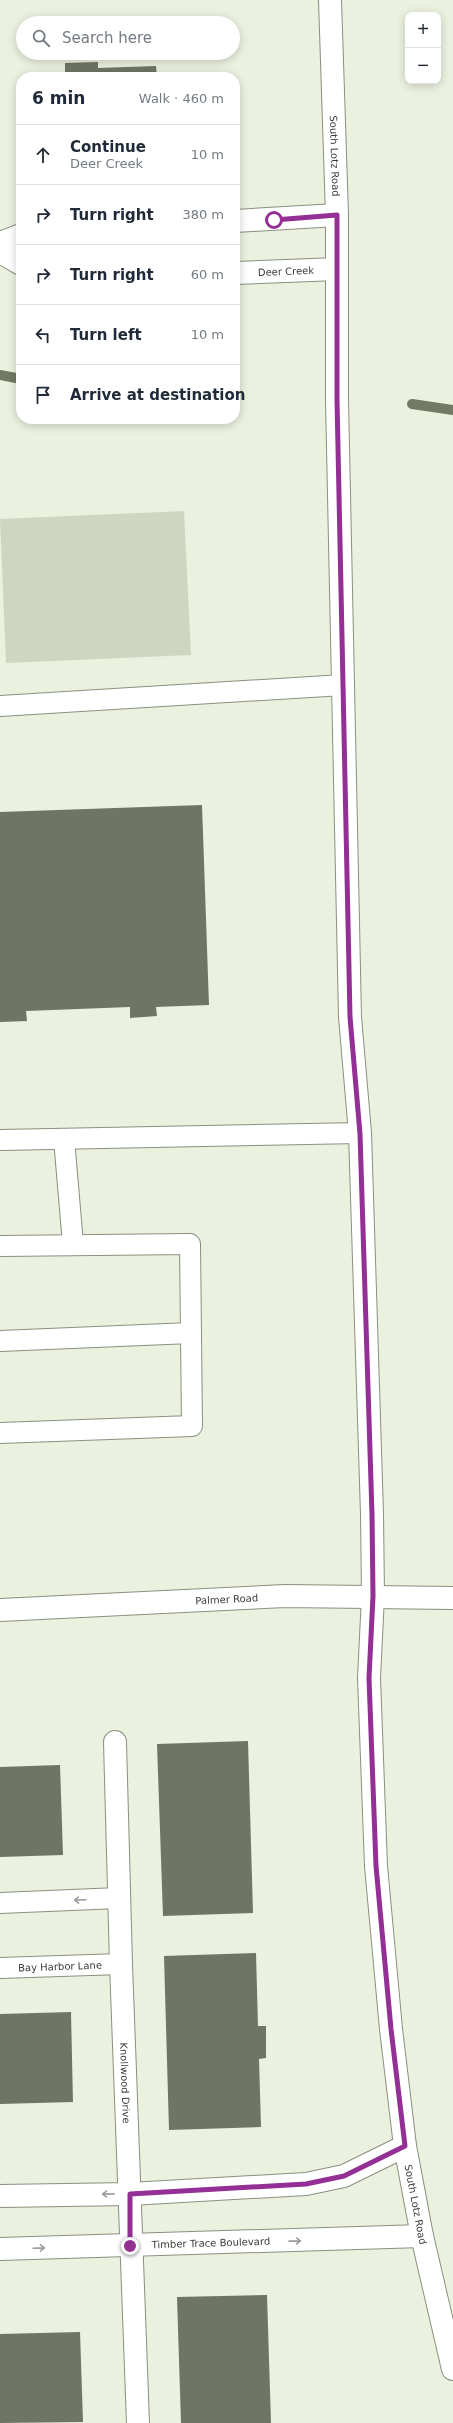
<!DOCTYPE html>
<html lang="en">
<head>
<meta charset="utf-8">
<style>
  body { margin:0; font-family:"DejaVu Sans",sans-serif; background:#f6f6f7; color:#1f2937 }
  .controls { position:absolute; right:12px; top:12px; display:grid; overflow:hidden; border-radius:8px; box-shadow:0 2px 10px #0003 }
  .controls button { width:36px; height:36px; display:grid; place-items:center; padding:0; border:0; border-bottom:1px solid #e0e1e3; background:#fff; color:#1f2937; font:20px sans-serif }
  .stop { position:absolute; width:12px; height:12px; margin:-9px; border:3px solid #942f95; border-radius:50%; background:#fff }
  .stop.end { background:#942f95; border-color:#fff; box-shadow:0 1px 4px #0008 }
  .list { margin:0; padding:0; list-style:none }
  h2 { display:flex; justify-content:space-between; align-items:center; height:52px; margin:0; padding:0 16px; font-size:17px }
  h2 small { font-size:13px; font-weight:400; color:#747a83 }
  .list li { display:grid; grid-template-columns:26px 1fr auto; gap:12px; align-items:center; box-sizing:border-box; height:60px; padding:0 16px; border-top:1px solid #e0e1e3 }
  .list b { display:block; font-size:15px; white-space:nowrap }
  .list p { margin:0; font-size:13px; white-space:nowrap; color:#747a83 }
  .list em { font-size:13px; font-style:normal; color:#747a83 }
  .icon { flex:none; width:22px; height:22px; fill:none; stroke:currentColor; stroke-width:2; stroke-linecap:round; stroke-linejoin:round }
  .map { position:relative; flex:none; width:453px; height:2423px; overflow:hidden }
  .search { position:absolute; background:#fff; box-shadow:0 2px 10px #0003; left:16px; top:16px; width:224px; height:44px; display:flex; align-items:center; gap:10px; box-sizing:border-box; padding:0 14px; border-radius:22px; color:#747a83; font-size:15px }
  .panel { position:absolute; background:#fff; box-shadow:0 2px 10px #0003; left:16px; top:72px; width:224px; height:352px; border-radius:16px }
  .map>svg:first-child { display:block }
</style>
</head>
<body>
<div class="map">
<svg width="453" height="2423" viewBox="0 0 453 2423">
  <rect width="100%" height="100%" fill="#ebf1df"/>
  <path fill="#cfd6bf" d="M184 511 191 655 6 663 0 519Z"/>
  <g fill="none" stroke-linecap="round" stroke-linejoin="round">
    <path stroke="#737a63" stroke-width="10" d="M0 375 21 379
      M412 404 453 410"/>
  </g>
  <path fill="#6f7464" d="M98 62V68L156 66 157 77H65V63Z
    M202 805 209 1005 156 1007 157 1016 130 1018V1007L26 1011 27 1021 0 1022V812Z
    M248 1741 253 1913 163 1916 157 1744Z
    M60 1765 63 1855 0 1857V1767Z
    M256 1953 258 2026H266V2058L259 2059 261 2127 169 2130 164 1956Z
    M71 2012 73 2102 0 2104V2014Z
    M267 2295 271 2423H181L177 2297Z
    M80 2332 83 2422 0 2423V2334Z"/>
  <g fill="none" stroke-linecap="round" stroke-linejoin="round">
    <g stroke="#8a907f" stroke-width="22">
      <g id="service">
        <path d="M0 706 343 685"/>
        <path d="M64 1139 73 1244"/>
        <path d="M0 1140 360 1133"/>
        <path d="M0 1246 190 1244 192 1426 0 1433"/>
        <path d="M0 1341 191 1333"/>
        <path d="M0 1903 119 1898"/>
        <path id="s1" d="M0 1968 121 1964"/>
      </g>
    </g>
    <g stroke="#8a907f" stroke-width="24">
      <g id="minor">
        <path d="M235 221 337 215"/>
        <path d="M0 243 21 235"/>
        <path d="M0 252 21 264"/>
        <path id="s2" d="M235 273 337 269"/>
        <path id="s3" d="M115 1742 121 1964 138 2423"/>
        <path d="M0 2196 130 2194 306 2184 344 2176 405 2146"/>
        <path id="s4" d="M0 2249 422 2236"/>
      </g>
    </g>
    <g stroke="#8a907f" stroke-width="24">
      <g id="tertiary">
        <path id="s5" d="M330 0 337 215V400L350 1017 360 1133 372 1514 373 1596 369 1678 376 1866 391 2029 405 2146 422 2236 453 2369"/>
        <path id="s6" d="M0 1610 285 1596 453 1598"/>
      </g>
    </g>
    <use href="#service" stroke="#fff" stroke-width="20"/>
    <use href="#minor" stroke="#fff" stroke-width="22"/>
    <use href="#tertiary" stroke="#fff" stroke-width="22"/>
  </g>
  <defs><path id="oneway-shaft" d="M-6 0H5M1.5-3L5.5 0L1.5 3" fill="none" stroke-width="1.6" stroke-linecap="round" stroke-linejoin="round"/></defs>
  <g stroke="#9c9e9a">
    <use href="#oneway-shaft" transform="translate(80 1900) rotate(178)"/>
    <use href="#oneway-shaft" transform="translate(108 2194) rotate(179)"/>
    <use href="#oneway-shaft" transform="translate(295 2241) rotate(-1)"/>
    <use href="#oneway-shaft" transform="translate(39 2248) rotate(-2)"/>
  </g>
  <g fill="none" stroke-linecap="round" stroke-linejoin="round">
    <path stroke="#942f95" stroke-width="5" d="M130 2246V2194L306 2184 344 2176 405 2146 391 2029 376 1866 369 1678 373 1596 372 1514 360 1134 350 1017 337 400V215L274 220"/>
  </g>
  <g text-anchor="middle" stroke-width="4" stroke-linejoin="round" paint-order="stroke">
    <g font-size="10" fill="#3a3d36" stroke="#fff">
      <text dy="4" stroke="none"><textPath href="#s5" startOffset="156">South Lotz Road</textPath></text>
      <text dy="4" stroke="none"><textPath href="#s2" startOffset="51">Deer Creek</textPath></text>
      <text dy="4" stroke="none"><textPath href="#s6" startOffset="227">Palmer Road</textPath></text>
      <text dy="4" stroke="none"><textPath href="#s1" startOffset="60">Bay Harbor Lane</textPath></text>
      <text dy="4" stroke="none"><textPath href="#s3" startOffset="341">Knollwood Drive</textPath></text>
      <text dy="4" stroke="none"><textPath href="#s5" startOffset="2208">South Lotz Road</textPath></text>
      <text dy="4" stroke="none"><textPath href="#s4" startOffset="211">Timber Trace Boulevard</textPath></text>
    </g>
  </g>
</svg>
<div class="controls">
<button>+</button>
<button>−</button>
</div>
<div class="stop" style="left:274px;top:220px"></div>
<div class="stop end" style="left:130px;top:2246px"></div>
<div class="search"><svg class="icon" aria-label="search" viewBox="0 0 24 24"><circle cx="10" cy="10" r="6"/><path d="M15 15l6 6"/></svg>Search here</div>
<section class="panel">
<h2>6 min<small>Walk · 460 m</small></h2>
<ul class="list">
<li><svg class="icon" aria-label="ahead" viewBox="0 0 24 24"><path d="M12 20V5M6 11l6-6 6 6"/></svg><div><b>Continue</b><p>Deer Creek</p></div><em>10 m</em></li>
<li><svg class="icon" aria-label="right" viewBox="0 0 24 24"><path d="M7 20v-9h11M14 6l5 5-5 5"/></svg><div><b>Turn right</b></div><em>380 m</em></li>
<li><svg class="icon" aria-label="right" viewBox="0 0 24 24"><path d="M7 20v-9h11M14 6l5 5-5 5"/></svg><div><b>Turn right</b></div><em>60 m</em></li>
<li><svg class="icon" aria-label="left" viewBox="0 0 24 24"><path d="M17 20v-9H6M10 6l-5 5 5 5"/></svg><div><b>Turn left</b></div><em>10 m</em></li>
<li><svg class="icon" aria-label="arrive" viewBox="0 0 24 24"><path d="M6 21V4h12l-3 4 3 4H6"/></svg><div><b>Arrive at destination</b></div></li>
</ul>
</section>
</div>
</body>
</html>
